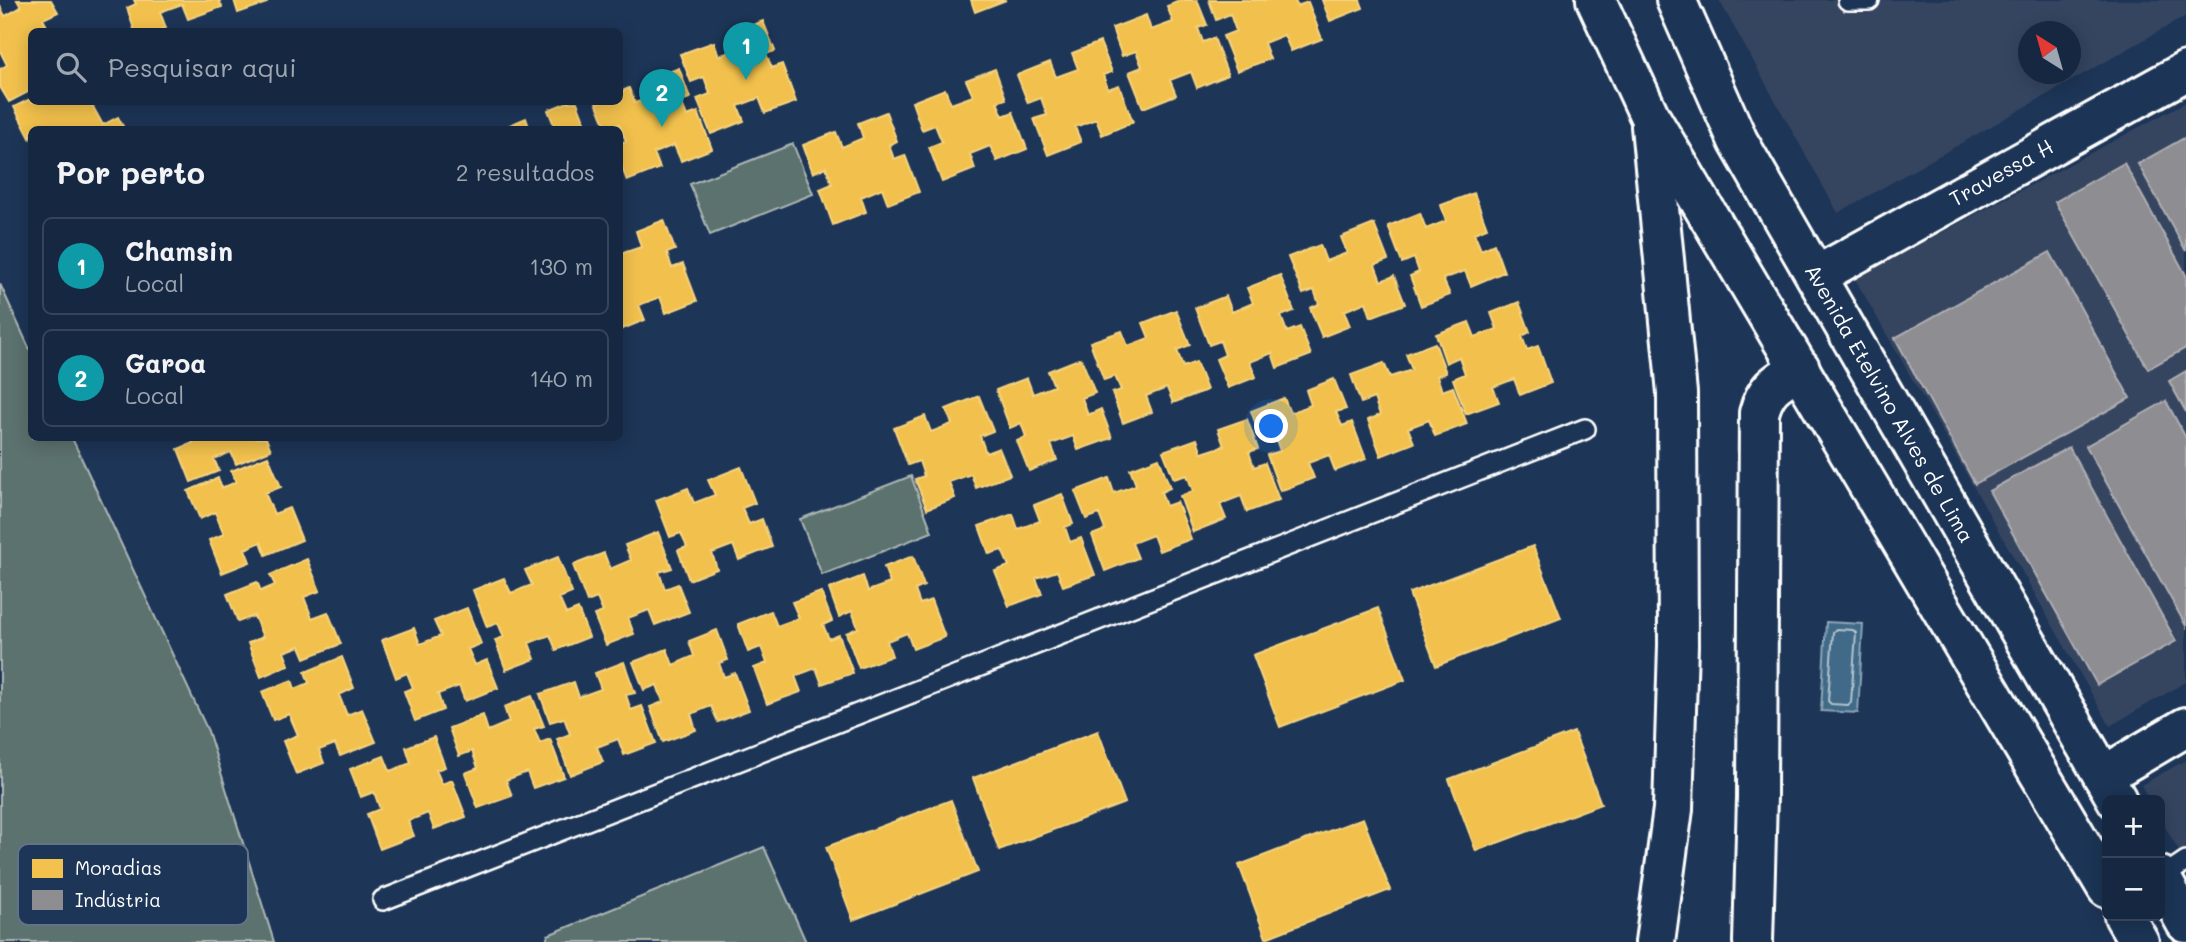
<!DOCTYPE html>
<html lang="pt">
<head>
<meta charset="utf-8">
<style>
  body { margin:0; font-family:Mali,sans-serif; background:#23344c; color:#f1f3f6 }
  .controls { position:absolute; right:21px; bottom:21px; display:grid; overflow:hidden; border-radius:10px; box-shadow:0 4px 18px #0003 }
  .controls button { width:63px; height:63px; display:grid; place-items:center; padding:0; border:0; border-bottom:2px solid #35445a; background:#162841; color:#f1f3f6; font:35px sans-serif }
  .compass { position:absolute; left:2018px; top:21px; width:63px; height:63px; border-radius:50%; background:#162841; box-shadow:0 4px 18px #0003; rotate:323deg }
  .you { position:absolute; left:1272px; top:427px; width:24px; height:24px; margin:-18px; border:5px solid #fff; border-radius:50%; background:#1a73e8; box-shadow:0 0 0 10px #1a73e833 }
  .badge { display:grid; place-items:center; width:46px; height:46px; border-radius:50%; background:#ff9aa2; color:#fff; font-size:23px; font-weight:700 }
  .pin { position:absolute; translate:-50% -58px; filter:drop-shadow(0 2px 4px #0008) }
  .pin::after { content:''; position:absolute; top:37px; width:24px; height:21px; background:inherit; clip-path:polygon(0 0,100% 0,50% 100%) }
  .list { margin:0; padding:0; list-style:none }
  h2 { display:flex; justify-content:space-between; align-items:center; height:91px; margin:0; padding:0 28px; font-size:30px }
  h2 small { font-size:23px; font-weight:400; color:#9ea6b1 }
  .list li { display:grid; grid-template-columns:46px 1fr auto; gap:21px; align-items:center; box-sizing:border-box; height:98px; margin:0 14px 14px; padding:0 14px; border:2px solid #35445a; border-radius:10px }
  .list b { display:block; font-size:26px; white-space:nowrap }
  .list p { margin:0; font-size:23px; white-space:nowrap; color:#9ea6b1 }
  .list em { font-size:23px; font-style:normal; color:#9ea6b1 }
  .icon { flex:none; width:38px; height:38px; fill:none; stroke:currentColor; stroke-width:2; stroke-linecap:round; stroke-linejoin:round }
  .map { position:relative; flex:none; width:2186px; height:942px; overflow:hidden }
  .search { position:absolute; background:#162841; box-shadow:0 4px 18px #0003; left:28px; top:28px; width:595px; height:77px; display:flex; align-items:center; gap:18px; box-sizing:border-box; padding:0 24px; border-radius:10px; color:#9ea6b1; font-size:26px }
  .panel { position:absolute; background:#162841; box-shadow:0 4px 18px #0003; left:28px; top:126px; width:595px; height:315px; border-radius:10px }
  .map>svg:first-child { display:block }
</style>
</head>
<body>
<div class="map">
<svg width="2186" height="942" viewBox="0 0 2186 942">
  <rect width="100%" height="100%" fill="#1d3557"/>
  <filter id="ink" filterUnits="userSpaceOnUse"><feTurbulence type="fractalNoise" baseFrequency=".0143" numOctaves="2"/><feDisplacementMap in="SourceGraphic" scale="14" xChannelSelector="R" yChannelSelector="G"/><feConvolveMatrix kernelMatrix="1 2 1 2 8 2 1 2 1" color-interpolation-filters="sRGB"/></filter>
  <g filter="url(#ink)">
    <path fill="#344460" fill-rule="evenodd" d="M1719 0H2186V16L1838 213ZM2028 32H2070V74H2028Z
      M2186 102V682L2110 726 1855 279Z
      M2186 760V863L2160 818V800H2149L2141 785Z"/>
    <path fill="#5c726e" stroke="#aeb8b6" stroke-width="2" d="M793 144 813 194 710 235 690 184Z
      M0 284 31 352 32 438H72L208 731 274 942H0Z
      M911 476 932 532 822 575 800 519Z
      M764 847 806 942H546L548 935Z"/>
    <path fill="#406b87" stroke="#8ca6b7" stroke-width="2" d="M1826 622 1863 624 1858 713 1821 711Z"/>
    <path fill="#f2c14e" stroke="#f6d483" stroke-width="2" d="M17 0H51L58 12 43 19 50 32H32V90L9 102 0 87V69L7 65 0 51V6L5 16 21 7Z
      M134 0H219L222 7 188 19 182 4 160 12 166 28 155 32H135L127 8 136 4Z
      M234 0H266L267 3 238 13Z
      M971 0H1006L975 12Z
      M1182 0H1197L1207 25 1198 28 1203 42 1214 38 1228 75 1197 88 1191 72 1170 80 1176 95 1143 108 1129 72 1142 67 1136 51 1122 56 1112 28 1146 15 1151 30 1173 22 1167 6Z
      M1209 0H1295L1297 6 1308 2 1322 39 1291 51 1284 35 1264 43 1270 59 1237 71 1223 36 1236 31 1230 14 1216 20Z
      M1322 0H1360L1363 8 1330 21Z
      M763 21 775 51 766 54 772 68 782 64 796 102 765 113 759 98 738 106 744 121 711 134 697 99 710 94 704 77 691 82 680 54 714 42 719 56 741 48 735 32Z
      M1100 42 1112 72 1103 75 1108 89 1119 85 1133 122 1102 135 1096 119 1075 127 1081 142 1048 155 1034 119 1047 115 1041 98 1028 103 1017 75 1050 62 1056 77 1078 69 1072 53Z
      M679 68 690 98 681 101 687 116 698 112 712 149 681 161 674 145 654 153 660 168 627 181 620 162V143L626 141 619 124 607 129 596 102H620V92L629 88 635 103 656 95 650 79Z
      M995 69 1006 99 997 102 1003 116 1013 112 1027 149 997 161 990 146 970 154 975 169 942 182 929 147 942 142 935 125 922 130 912 102 945 89 951 104 973 96 966 80Z
      M32 98V102H98L92 105 103 125 118 117 125 130H32L30 138 14 107Z
      M568 102H577L587 128 542 130 554 125 548 110Z
      M886 112 897 141 889 145 894 159 905 155 919 192 888 204 882 188 861 197 866 212 833 225 820 189 832 184 826 167 813 173 803 145 836 132 842 147 863 138 858 123Z
      M526 118 530 130H498Z
      M1474 193 1487 228 1474 233 1481 250 1494 244 1504 272 1471 286 1465 271 1443 279 1450 295 1421 306 1410 276 1419 272 1414 258 1402 263 1388 226 1420 213 1426 229 1446 221 1441 205Z
      M664 220 675 250 667 253 672 268 683 264 697 301 666 313 660 297 639 305 645 320 620 330V254L641 247 636 231Z
      M1374 224 1388 260 1375 265 1381 281 1394 276 1405 304 1371 317 1366 302 1344 311 1350 326 1322 337 1310 308 1319 304 1314 290 1303 294 1288 257 1320 245 1326 261 1347 253 1341 237Z
      M1280 275 1294 311 1281 316 1287 332 1300 327 1311 355 1277 368 1272 353 1250 362 1256 377 1228 388 1216 359 1225 355 1220 341 1209 345 1195 308 1226 296 1232 312 1253 303 1247 288Z
      M1519 302 1530 332 1522 336 1527 350 1538 346 1551 383 1520 395 1514 379 1493 387 1499 402 1466 414 1453 379 1465 374 1459 357 1446 363 1436 334 1469 322 1475 337 1497 329 1491 313Z
      M1176 310 1190 345 1177 350 1183 367 1196 362 1207 390 1173 403 1167 388 1146 396 1152 412 1123 423 1112 393 1121 390 1115 376 1104 380 1090 342 1122 331 1128 346 1149 338 1143 323Z
      M1435 343 1446 373 1437 376 1442 391 1453 387 1467 424 1435 436 1429 420 1408 428 1414 443 1381 456 1368 420 1380 415 1374 398 1361 403 1351 375 1384 363 1390 377 1412 370 1406 354Z
      M1081 358 1095 393 1082 398 1088 415 1101 409 1112 438 1078 450 1073 436 1051 444 1057 460 1029 471 1017 441 1026 437 1021 423 1010 428 996 390 1027 378 1033 394 1054 386 1048 371Z
      M1334 379 1346 409 1336 412 1342 426 1352 422 1366 459 1335 471 1329 455 1308 463 1314 478 1280 491 1267 455 1280 451 1274 434 1261 439 1251 411 1284 398 1290 413 1311 405 1306 390Z
      M979 396 993 431 980 436 986 453 999 448 1010 475 976 488 971 474 949 482 955 498 927 509 915 479 924 476 919 461 908 465 894 428 925 416 931 432 952 424 946 409Z
      M1247 419 1258 449 1249 452 1254 467 1265 463 1279 500 1247 512 1241 496 1220 504 1226 519 1193 532 1180 496 1193 491 1187 475 1174 479 1163 451 1197 439 1202 453 1224 446 1218 429Z
      M191 438H266L271 450 236 464 231 452 214 459 219 471 191 482 178 449 193 443Z
      M268 456 281 487 265 493 274 514 289 508 302 540 266 555 261 542 245 549 250 562 222 573 209 540 224 534 215 512 200 519 188 491 218 478 222 488 236 482 231 471Z
      M1159 458 1170 488 1161 492 1166 506 1177 502 1191 539 1159 551 1153 535 1132 543 1138 558 1105 571 1092 535 1105 530 1099 514 1086 519 1075 491 1109 478 1114 493 1136 485 1130 469Z
      M741 467 755 503 742 508 749 524 762 519 772 547 739 560 733 545 712 553 717 569 689 580 678 550 687 547 681 533 670 537 656 500 688 488 694 503 715 495 708 480Z
      M1062 494 1073 524 1065 527 1070 542 1081 538 1095 575 1063 586 1057 571 1036 578 1042 594 1009 606 995 571 1009 566 1002 550 989 554 979 526 1013 514 1018 529 1040 521 1034 505Z
      M658 532 672 568 659 572 665 589 678 584 689 612 655 625 649 610 628 618 634 634 606 645 594 615 603 612 597 598 587 602 573 565 604 553 610 569 631 560 625 545Z
      M1533 546 1561 618 1436 666 1409 593Z
      M913 556 924 586 915 590 920 604 931 600 945 637 913 649 907 633 887 641 892 656 859 668 846 633 858 628 852 611 839 617 829 589 863 576 868 591 890 583 884 567Z
      M558 557 572 593 559 598 566 614 578 609 589 637 556 650 550 635 529 643 535 659 506 670 495 640 504 637 498 623 487 627 473 590 504 578 511 593 532 585 525 570Z
      M307 559 320 591 304 597 312 618 328 612 341 644 305 658 300 646 284 652 289 665 261 677 248 643 263 637 254 616 238 622 227 594 257 582 261 591 275 585 270 575Z
      M821 592 832 621 823 625 829 639 839 635 853 673 822 684 816 668 795 676 801 692 767 704 754 668 767 663 761 647 748 652 738 624 771 611 777 626 799 618 792 602Z
      M467 608 481 644 468 649 475 665 487 660 498 688 465 701 459 686 438 694 443 710 415 721 404 691 413 688 407 673 396 678 382 640 414 628 420 644 441 636 434 621Z
      M1378 608 1405 680 1280 727 1253 655Z
      M717 630 728 660 719 663 724 677 735 673 749 710 718 722 711 706 691 714 696 730 663 742 650 707 663 702 657 685 644 690 633 662 667 649 673 665 694 656 689 641Z
      M342 657 354 688 339 695 347 715 362 709 376 742 340 756 335 744 319 750 324 763 296 774 283 741 298 735 289 714 273 720 262 692 292 680 295 689 309 683 305 672Z
      M624 662 635 693 626 695 631 710 642 706 656 743 624 755 618 739 597 747 603 762 570 775 557 739 570 734 564 718 550 722 540 694 574 682 579 697 601 689 595 673Z
      M532 696 544 726 534 729 540 743 550 739 564 777 533 788 527 772 506 780 512 796 478 808 465 773 478 768 472 751 459 756 449 728 483 715 488 731 509 722 504 707Z
      M1098 731 1125 803 999 850 973 778Z
      M1574 732 1601 804 1476 851 1449 779Z
      M434 737 445 767 436 770 442 784 452 780 466 817 434 829 428 813 408 821 414 836 380 849 367 814 380 809 374 792 361 797 350 769 384 756 390 771 411 763 406 747Z
      M951 800 978 872 853 920 826 847Z
      M1363 818 1390 890 1266 938 1239 865Z"/>
    <path fill="#8d8d92" stroke="#afafb3" stroke-width="2" d="M2186 137V251L2138 164Z
      M2124 163 2186 275V348L2148 369 2055 202Z
      M2050 252 2130 398 1975 484 1895 338Z
      M2186 371V412L2169 381Z
      M2166 401 2186 438V626L2086 446Z
      M2069 447 2176 641 2097 685 1989 491Z"/>
    <g fill="none" stroke-linecap="round" stroke-linejoin="round">
      <path stroke="#b3c4cf" stroke-width="2" d="M1836 629 1853 630 1856 633 1851 702 1848 705 1831 704 1828 701 1833 632Z"/>
      <g stroke="#fff" stroke-width="24">
        <path id="lane" d="M1848 0H1869
          M2161 878 2186 861
          M383 900 1585 429"/>
      </g>
      <g stroke="#fff" stroke-width="44">
        <g id="street">
          <path id="s1" d="M1816 276 2186 71"/>
          <path d="M2103 776 2186 727"/>
        </g>
      </g>
      <g stroke="#fff" stroke-width="44">
        <g id="secondary">
          <path d="M1596 0 1650 117 2107 888"/>
          <path id="s2" d="M1676 0 1738 141 2117 800"/>
          <path d="M1651 126 1677 393 1678 645 1673 809 1655 942"/>
          <path d="M2160 876 2186 923"/>
          <path d="M2124 916 2139 942"/>
          <path d="M1753 942 1757 797 1759 413C1766 386 1778 382 1800 368"/>
        </g>
      </g>
      <use href="#lane" stroke="#1d3557" stroke-width="19"/>
      <use href="#street" stroke="#1d3557" stroke-width="38"/>
      <use href="#secondary" stroke="#1d3557" stroke-width="38"/>
    </g>
  </g>
  <g text-anchor="middle" stroke-width="7" stroke-linejoin="round" paint-order="stroke">
    <g font-size="21" fill="#fff" stroke="#1d3557">
      <text dy="7" stroke="none"><textPath href="#s1" startOffset="212">Travessa H</textPath></text>
      <text dy="7" stroke="none"><textPath href="#s2" startOffset="457">Avenida Etelvino Alves de Lima</textPath></text>
    </g>
  </g>
  <rect x="18" y="844" width="230" height="81" rx="10" fill="#1d3557" stroke="#617289" stroke-width="2"/>
  <rect x="32" y="859" width="31" height="19" fill="#f2c14e"/>
  <rect x="32" y="890" width="31" height="20" fill="#8d8d92"/>
  <g font-size="19" fill="#fff">
    <text x="75" y="875">Moradias</text>
    <text x="75" y="907">Indústria</text>
  </g>
</svg>
<div class="controls">
<button>+</button>
<button>−</button>
</div>
<svg class="compass" viewBox="-18 -18 36 36"><path d="M0-13l5 13h-10z" fill="#e53935"/><path d="M0 13l5-13h-10z" fill="#9ea6b1"/></svg>
<div class="you"></div>
<div class="pin badge" style="left:746px;top:80px;background:#0f9aa8">1</div>
<div class="pin badge" style="left:662px;top:127px;background:#0f9aa8">2</div>
<div class="search"><svg class="icon" aria-label="search" viewBox="0 0 24 24"><circle cx="10" cy="10" r="6"/><path d="M15 15l6 6"/></svg>Pesquisar aqui</div>
<section class="panel">
<h2>Por perto<small>2 resultados</small></h2>
<ul class="list">
<li><span class="badge" style="background:#0f9aa8">1</span><div><b>Chamsin</b><p>Local</p></div><em>130 m</em></li>
<li><span class="badge" style="background:#0f9aa8">2</span><div><b>Garoa</b><p>Local</p></div><em>140 m</em></li>
</ul>
</section>
</div>
</body>
</html>
